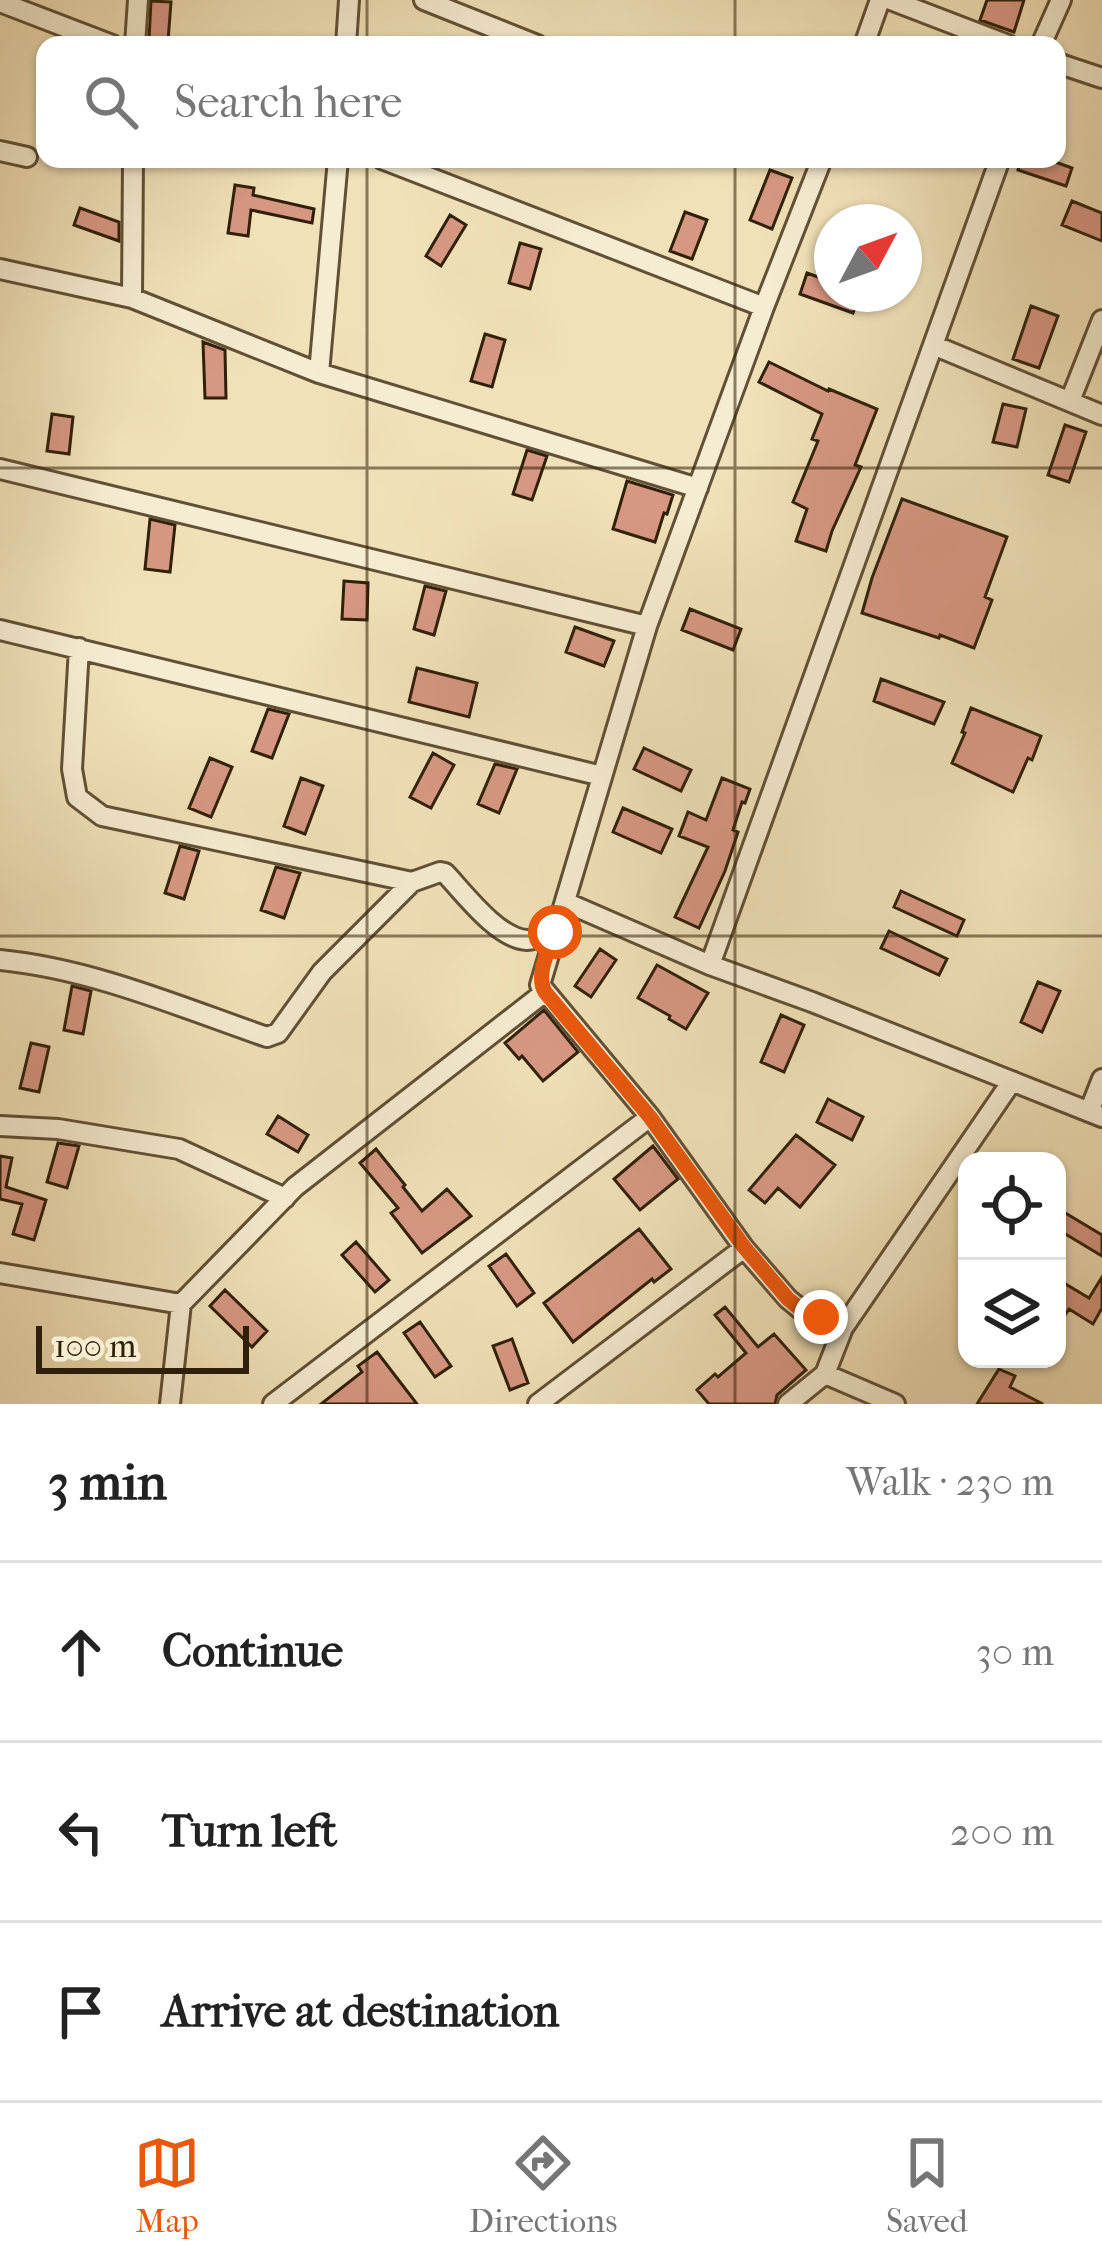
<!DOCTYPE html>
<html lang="en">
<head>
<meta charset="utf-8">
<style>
  body { margin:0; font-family:"IM FELL French Canon",serif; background:#f6f6f6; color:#222 }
  .controls { position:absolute; right:36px; bottom:36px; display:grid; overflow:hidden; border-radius:24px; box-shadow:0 3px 9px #0004 }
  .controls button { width:108px; height:108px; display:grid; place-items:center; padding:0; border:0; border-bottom:3px solid #e0e0e0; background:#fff; color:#222; font:60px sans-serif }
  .compass { position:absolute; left:814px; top:204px; width:108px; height:108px; border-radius:50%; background:#fff; box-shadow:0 3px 9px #0004; rotate:49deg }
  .scale { position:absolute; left:36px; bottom:30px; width:213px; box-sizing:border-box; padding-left:12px; border:6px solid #312009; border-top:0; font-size:33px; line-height:42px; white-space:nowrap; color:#312009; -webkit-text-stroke:9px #f6ecd1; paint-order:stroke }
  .stop { position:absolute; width:36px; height:36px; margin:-27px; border:9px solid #ea580c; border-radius:50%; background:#fff }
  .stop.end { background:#ea580c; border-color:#fff; box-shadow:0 3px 12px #0008 }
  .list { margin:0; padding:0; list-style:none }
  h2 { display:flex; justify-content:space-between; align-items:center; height:156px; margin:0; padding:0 48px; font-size:51px }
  h2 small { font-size:39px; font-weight:400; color:#767676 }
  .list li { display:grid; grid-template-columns:78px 1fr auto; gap:36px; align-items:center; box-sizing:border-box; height:180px; padding:0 48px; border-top:3px solid #e0e0e0 }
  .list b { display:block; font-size:45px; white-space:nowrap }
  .list em { font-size:39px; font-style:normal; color:#767676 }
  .icon { flex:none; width:66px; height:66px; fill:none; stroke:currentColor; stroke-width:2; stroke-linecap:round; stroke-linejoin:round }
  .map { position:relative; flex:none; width:1102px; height:1404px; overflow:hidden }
  .search { position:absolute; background:#fff; box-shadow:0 3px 9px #0004; left:36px; right:36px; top:36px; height:132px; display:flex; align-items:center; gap:30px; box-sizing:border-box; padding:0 42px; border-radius:24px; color:#767676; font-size:45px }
  .sheet { height:696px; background:#fff }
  nav { display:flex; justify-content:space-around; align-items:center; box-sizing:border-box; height:168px; border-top:3px solid #e0e0e0; background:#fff; font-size:33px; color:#767676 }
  nav a { display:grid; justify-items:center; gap:6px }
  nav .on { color:#ea580c }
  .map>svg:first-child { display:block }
</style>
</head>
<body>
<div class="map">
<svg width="1102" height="1404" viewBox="0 0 1102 1404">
  <rect width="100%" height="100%" fill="#f1e1b8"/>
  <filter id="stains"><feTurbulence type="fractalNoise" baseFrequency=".00167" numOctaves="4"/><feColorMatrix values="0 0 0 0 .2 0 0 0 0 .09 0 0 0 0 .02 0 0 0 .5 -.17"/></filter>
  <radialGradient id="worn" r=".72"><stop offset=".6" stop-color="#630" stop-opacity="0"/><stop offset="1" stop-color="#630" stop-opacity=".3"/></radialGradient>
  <path fill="#d79883" stroke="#312009" stroke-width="3" d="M987 0H1024L1014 32 980 20Z
    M151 1 171 2 168 41 149 40Z
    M1021 159H1047L1072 168 1066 186 1018 170Z
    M770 170 792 178 772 229 750 220Z
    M235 185 254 188 253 195 314 209 312 223 251 210 248 236 228 233Z
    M1072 201 1102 213V241L1062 225Z
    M80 208 119 222V241L74 225Z
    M685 212 707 220 692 259 670 251Z
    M450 215 466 225 441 266 426 256Z
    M520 243 541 249 530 289 509 283Z
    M807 273 832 282V294H860L853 313 800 294Z
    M1031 306 1058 316 1039 368 1013 359Z
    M485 334 505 340 492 387 471 381Z
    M203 342 225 350 226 398H205Z
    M769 362 828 391 829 389 877 409 855 465 861 467 832 531 826 551 796 541 807 509 793 502 818 441 812 439 822 414 759 382Z
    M1003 404 1026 409 1017 447 993 442Z
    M52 414 73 417 69 454 47 451Z
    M1065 425 1086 432 1069 482 1048 475Z
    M527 450 547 456 532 500 513 494Z
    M627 481 673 495 667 514 664 513 655 542 613 529Z
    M902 499 1007 537 985 597 992 600 974 648 940 635 939 638 862 613 872 578Z
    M150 519 175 525 170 572 145 569Z
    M344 581 368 583 367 620 342 619Z
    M425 586 446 591 434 635 414 629Z
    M690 609 741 629 733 650 682 630Z
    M575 627 614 641 604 666 566 652Z
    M417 668 477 683 469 717 409 702Z
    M881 679 944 702 934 724 874 701Z
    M971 708 1041 736 1032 760 1028 758 1013 792 952 763 965 733 962 732Z
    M268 709 289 714 272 758 252 751Z
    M644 748 691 770 681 791 634 769Z
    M433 753 454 765 431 808 410 797Z
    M210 758 232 767 211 817 189 808Z
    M495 764 517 769 499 813 478 804Z
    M301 778 323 786 305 834 284 826Z
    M722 778 750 789 745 803 742 802 733 830 738 832 725 871 699 928 675 917 708 847 679 836 688 812 706 820Z
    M623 808 672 829 661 853 613 832Z
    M180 846 199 851 184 899 165 893Z
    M276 867 300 873 284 918 261 910Z
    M901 891 964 920 957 936 894 907Z
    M889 931 947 959 939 975 881 948Z
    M600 949 616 960 591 997 575 986Z
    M657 965 708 993 686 1029 669 1019 670 1016 638 998Z
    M1038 982 1060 991 1042 1032 1021 1022Z
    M72 986 91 991 83 1034 64 1030Z
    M544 1010 578 1052 543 1081 522 1056 519 1059 505 1043Z
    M781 1015 804 1025 784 1072 761 1062Z
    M31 1043 49 1047 39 1092 20 1088Z
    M828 1099 863 1117 852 1140 817 1122Z
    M278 1116 308 1135 298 1152 267 1134Z
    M796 1135 835 1165 800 1207 778 1188 765 1203 749 1190Z
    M58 1143 79 1146 67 1188 47 1182Z
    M653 1146 678 1179 640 1210 614 1179Z
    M376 1149 405 1185 403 1187 422 1211 447 1189 471 1216 422 1253 391 1213 398 1208 360 1163Z
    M0 1156 12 1158 6 1187 46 1200 34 1240 13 1234 22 1204 0 1199Z
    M1057 1208 1102 1235V1256L1057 1229Z
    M639 1229 671 1269 654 1282 652 1279 573 1342 544 1303Z
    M356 1242 389 1280 375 1292 342 1255Z
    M506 1254 534 1293 517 1306 489 1266Z
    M1102 1277V1308L1093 1324 1069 1309 1057 1327V1279L1089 1298Z
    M225 1290 267 1331 252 1347 210 1306Z
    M725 1307 758 1347 774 1334 806 1370 777 1395 775 1404H709L697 1390 715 1374 718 1377 746 1353 715 1315Z
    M420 1322 451 1366 435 1377 404 1333Z
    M512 1339 528 1383 510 1390 493 1346Z
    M377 1352 417 1404H321L362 1372 358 1366Z
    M999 1369 1015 1376 1010 1387 1043 1404H977Z"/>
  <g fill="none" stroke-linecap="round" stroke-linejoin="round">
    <g stroke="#615035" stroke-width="24">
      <path id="minor" d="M424 0 537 45
        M891 0 1008 45
        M0 2 112 45
        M135 45 138 0
        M346 45 349 0
        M864 45 880 0
        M1041 45 1061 0
        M1057 63 1102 78
        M0 151 27 157
        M382 159 764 307
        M822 159 764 307 647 626 540 985 650 1117 744 1248 788 1299 804 1312 843 1328
        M0 269 132 298 319 373 698 488
        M132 298 133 159
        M933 345 1102 415
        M319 373 338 159
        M1070 401 1102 320
        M0 469 647 626
        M0 630 602 776
        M79 648 72 769 77 797 102 816 412 882
        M565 902 710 965 812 1002 1102 1117
        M0 960C92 969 180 1007 267 1037L278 1033 322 972 412 882 440 872 445 873C463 892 498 939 527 940 535 940 547 935 555 932
        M710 965 1000 159
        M1089 1112 1102 1079
        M0 1126 58 1129 179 1149 285 1198
        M0 1273 181 1304 295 1187 545 992
        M825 1374 895 1404
        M170 1404 181 1304
        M273 1404 650 1117
        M538 1404 744 1248
        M788 1404 825 1374 843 1328 1012 1081"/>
    </g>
    <use href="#minor" stroke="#f6ecd1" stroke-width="18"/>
  </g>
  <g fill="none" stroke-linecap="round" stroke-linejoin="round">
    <path stroke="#ea580c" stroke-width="15" d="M555 932C549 950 535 975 545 992L650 1117 744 1247 788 1299 804 1312 821 1317"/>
  </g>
  <path fill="none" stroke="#312009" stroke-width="3" stroke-opacity="0.55" d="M367 0V45M735 0V45M367 159V1404M735 159V1404M0 468H1102M0 936H1102"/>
  <rect width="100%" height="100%" filter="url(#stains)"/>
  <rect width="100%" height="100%" fill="url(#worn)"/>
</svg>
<div class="controls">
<button><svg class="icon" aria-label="locate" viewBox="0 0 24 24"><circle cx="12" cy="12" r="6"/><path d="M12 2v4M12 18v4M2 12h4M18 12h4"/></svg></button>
<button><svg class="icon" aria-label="layers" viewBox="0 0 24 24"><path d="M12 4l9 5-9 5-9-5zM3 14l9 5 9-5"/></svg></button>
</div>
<svg class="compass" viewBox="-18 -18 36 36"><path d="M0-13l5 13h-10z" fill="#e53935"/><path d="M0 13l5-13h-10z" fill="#767676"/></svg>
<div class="scale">100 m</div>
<div class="stop" style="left:555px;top:932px"></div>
<div class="stop end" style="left:821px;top:1317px"></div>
<div class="search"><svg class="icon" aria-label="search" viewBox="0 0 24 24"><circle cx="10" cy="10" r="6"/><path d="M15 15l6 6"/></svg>Search here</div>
</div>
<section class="sheet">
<h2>3 min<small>Walk · 230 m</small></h2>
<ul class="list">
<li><svg class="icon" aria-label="ahead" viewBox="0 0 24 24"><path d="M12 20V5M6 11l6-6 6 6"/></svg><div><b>Continue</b></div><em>30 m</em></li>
<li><svg class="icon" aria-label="left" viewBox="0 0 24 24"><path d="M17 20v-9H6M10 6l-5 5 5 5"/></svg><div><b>Turn left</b></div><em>200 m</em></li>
<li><svg class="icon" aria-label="arrive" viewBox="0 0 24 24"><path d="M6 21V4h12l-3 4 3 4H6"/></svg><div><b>Arrive at destination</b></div></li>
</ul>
</section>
<nav>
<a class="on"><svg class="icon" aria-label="map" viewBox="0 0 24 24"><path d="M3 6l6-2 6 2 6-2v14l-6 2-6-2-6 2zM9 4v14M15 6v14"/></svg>Map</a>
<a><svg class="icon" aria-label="directions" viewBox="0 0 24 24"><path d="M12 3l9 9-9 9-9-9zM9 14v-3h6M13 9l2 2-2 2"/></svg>Directions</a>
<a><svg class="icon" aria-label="saved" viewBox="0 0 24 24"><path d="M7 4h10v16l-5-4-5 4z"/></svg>Saved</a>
</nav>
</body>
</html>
